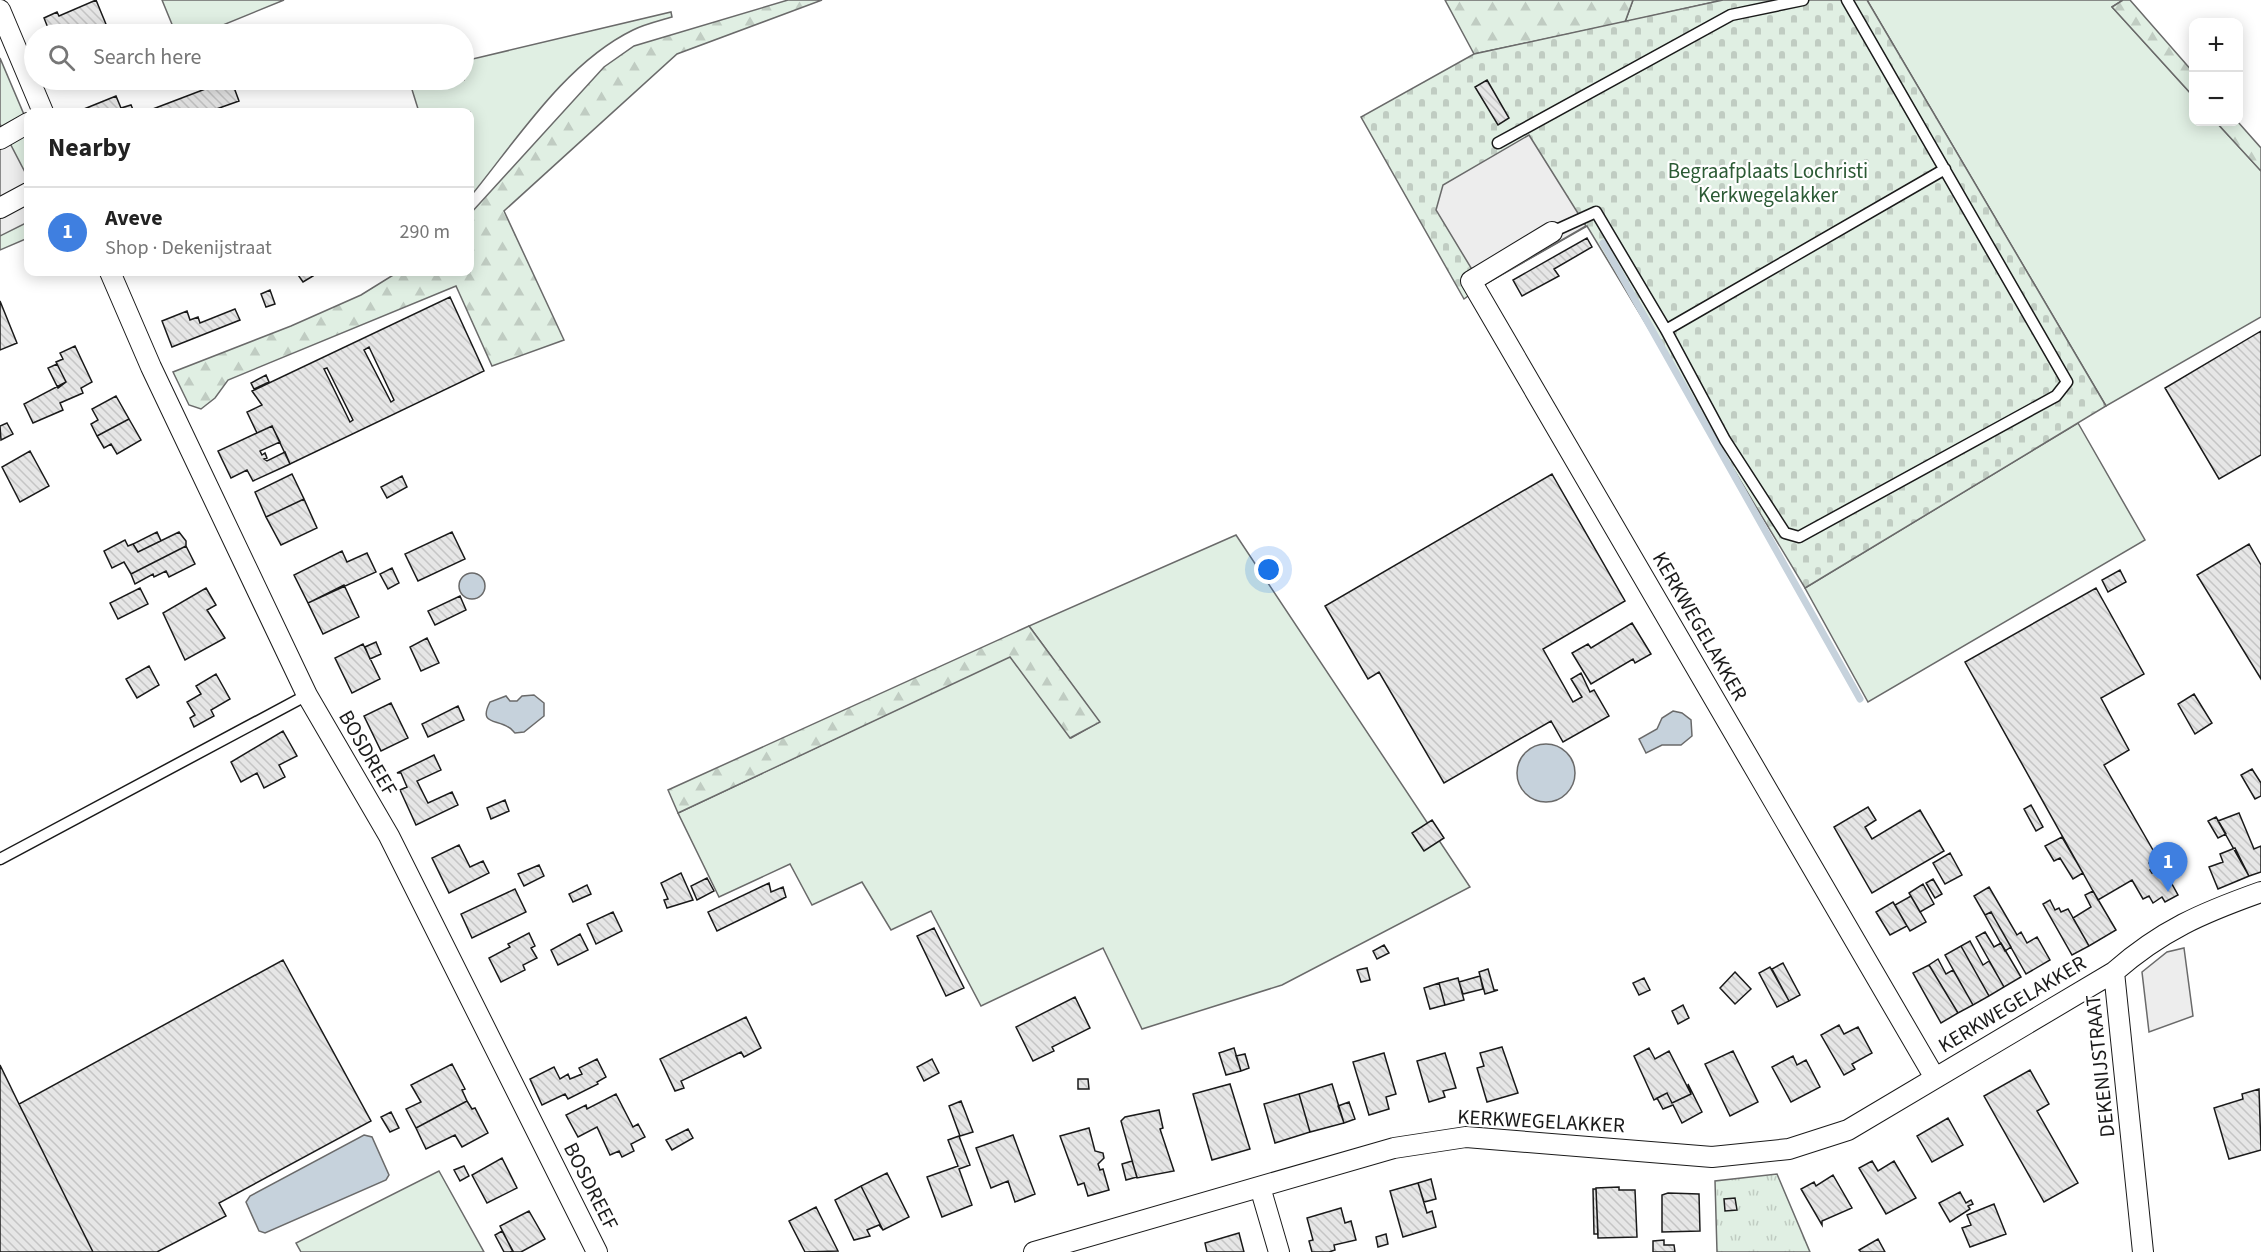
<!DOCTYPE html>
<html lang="en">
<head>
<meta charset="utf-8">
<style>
  body { margin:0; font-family:"Source Sans 3",sans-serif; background:#f6f6f6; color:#222 }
  .controls { position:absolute; right:18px; top:18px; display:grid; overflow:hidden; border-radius:12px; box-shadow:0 3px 15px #0003 }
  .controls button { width:54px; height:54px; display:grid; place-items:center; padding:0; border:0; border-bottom:2px solid #e0e0e0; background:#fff; color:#222; font:30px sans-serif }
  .you { position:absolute; left:1269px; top:570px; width:21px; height:21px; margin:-15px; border:4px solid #fff; border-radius:50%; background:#1a73e8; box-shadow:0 0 0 9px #1a73e833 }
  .badge { display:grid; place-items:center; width:39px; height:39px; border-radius:50%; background:#c62828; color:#fff; font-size:20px; font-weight:700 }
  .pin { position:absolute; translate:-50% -50px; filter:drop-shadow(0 2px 3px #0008) }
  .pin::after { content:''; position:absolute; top:32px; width:21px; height:18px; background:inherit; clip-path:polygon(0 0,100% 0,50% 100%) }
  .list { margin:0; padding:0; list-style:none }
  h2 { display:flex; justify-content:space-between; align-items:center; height:78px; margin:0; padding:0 24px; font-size:26px }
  h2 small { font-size:20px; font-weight:400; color:#767676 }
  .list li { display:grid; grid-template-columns:39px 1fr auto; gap:18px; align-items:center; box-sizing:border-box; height:90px; padding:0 24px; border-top:2px solid #e0e0e0 }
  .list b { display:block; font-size:22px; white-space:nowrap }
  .list p { margin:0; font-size:20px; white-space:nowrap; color:#767676 }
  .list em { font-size:20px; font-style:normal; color:#767676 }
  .icon { flex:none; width:33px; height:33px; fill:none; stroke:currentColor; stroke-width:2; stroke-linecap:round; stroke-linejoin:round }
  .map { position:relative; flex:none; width:2261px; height:1252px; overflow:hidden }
  .search { position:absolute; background:#fff; box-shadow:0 3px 15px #0003; left:24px; top:24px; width:450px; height:66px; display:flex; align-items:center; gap:15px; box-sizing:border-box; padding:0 21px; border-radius:33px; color:#767676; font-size:22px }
  .panel { position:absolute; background:#fff; box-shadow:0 3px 15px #0003; left:24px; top:108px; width:450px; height:168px; border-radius:12px }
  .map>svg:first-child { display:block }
</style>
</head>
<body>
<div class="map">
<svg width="2261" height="1252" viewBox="0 0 2261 1252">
  <defs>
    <pattern id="forest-firs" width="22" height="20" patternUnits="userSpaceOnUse" patternTransform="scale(1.5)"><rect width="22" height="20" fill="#e0efe3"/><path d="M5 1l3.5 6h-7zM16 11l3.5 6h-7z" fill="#c0ccc2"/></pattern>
    <pattern id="cemetery-stones" width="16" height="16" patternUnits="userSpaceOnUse" patternTransform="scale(1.5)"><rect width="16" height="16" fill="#e0efe3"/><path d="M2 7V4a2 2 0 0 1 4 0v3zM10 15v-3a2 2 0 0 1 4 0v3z" fill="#c0ccc2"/></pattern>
    <pattern id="park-tufts" width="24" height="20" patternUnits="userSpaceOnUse" patternTransform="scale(1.5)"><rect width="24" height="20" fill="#e0efe3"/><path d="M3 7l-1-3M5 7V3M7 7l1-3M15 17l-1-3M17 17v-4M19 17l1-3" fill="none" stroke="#c0ccc2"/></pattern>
    <pattern id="building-back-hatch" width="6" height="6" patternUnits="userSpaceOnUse" patternTransform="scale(1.5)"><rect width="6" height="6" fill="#e6e6e6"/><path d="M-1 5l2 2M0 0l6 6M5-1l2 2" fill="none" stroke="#c5c5c5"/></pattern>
  </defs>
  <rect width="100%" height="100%" fill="#fff"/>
  <path fill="#e0efe3" stroke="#6a6a6a" stroke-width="1.5" d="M162 0H284L201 34H176Z
    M1633 0H1723L1625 22Z
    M1867 0H2123L2112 7 2193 96 2194 122H2216L2261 171V317L2106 406Z
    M671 12 672 17C659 21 645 24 633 30 565 63 516 141 470 197V112H419L409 80H464V61Z
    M0 58 28 124V238L0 250Z
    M2078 423 2145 540 1868 702 1805 588Z
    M1236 535 1470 887 1282 985 1142 1029 1103 948 981 1006 931 911 891 930 862 882 812 905 790 864 719 897 678 813 1010 656 1071 738 1099 722 1029 626Z
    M439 1171 484 1252H301L296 1243Z"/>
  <path fill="url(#forest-firs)" stroke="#6a6a6a" stroke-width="1.5" d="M788 0H822L677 54 504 211 564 340 492 366 456 286 228 380 215 398 201 409 189 405 173 372 291 326 361 295 398 272H470V214L604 67 634 46Z
    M1445 0H1633L1625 22 1474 54Z
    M2123 0H2130L2193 72V96L2112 7Z
    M2216 122H2238L2261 148V171Z
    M1029 626 1100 722 1070 738 1010 657 678 813 668 790Z"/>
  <path fill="url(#cemetery-stones)" stroke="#6a6a6a" stroke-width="1.5" d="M1723 0H1867L2106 406 1805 588 1587 226 1482 286 1464 299 1361 117 1474 54Z"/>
  <path fill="url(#park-tufts)" stroke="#6a6a6a" stroke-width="1.5" d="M1777 1174 1810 1252H1717L1715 1181Z"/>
  <path fill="#ededed" stroke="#6a6a6a" stroke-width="1.5" d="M0 124 28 178V222L0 236Z
    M1529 135 1586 226 1482 286 1436 210 1443 185Z
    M2184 948 2193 1016 2149 1032 2142 972 2167 952Z"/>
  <path fill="#c6d2dc" stroke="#6a6a6a" stroke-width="1.5" d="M459 586a13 13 0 1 1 26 0a13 13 0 1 1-26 0Z
    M534 695 544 703V716L524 732 515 733C513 731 511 728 508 727 497 719 478 725 490 702L506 696 510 701H517L522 696Z
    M1673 711 1682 713 1691 720 1692 736 1681 745H1662L1646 753 1639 739 1657 729 1662 718Z
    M1517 773a29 29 0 1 1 58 0a29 29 0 1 1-58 0Z
    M364 1135 372 1137 389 1175 386 1180 265 1233 259 1231 246 1202 250 1196Z"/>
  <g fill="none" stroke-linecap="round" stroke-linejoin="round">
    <path stroke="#c6d2dc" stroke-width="7" d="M1603 243 1860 699"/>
  </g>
  <path fill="url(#building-back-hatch)" stroke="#1a1a1a" stroke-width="1.5" fill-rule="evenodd" d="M96 0 110 34 50 33 44 18 57 12 59 16Z
    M1487 80 1509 118 1498 125 1475 87Z
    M232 82 239 101 208 112H145L221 83 222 86Z
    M116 96 121 108 131 105 134 112H85L84 109Z
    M1587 238 1592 247 1554 269 1559 276 1522 296 1513 280Z
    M296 272H310L313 276 303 282Z
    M270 290 275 304 266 307 261 294Z
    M450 297 484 371 290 464 272 426 257 433 247 412 262 405 252 391ZM369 347 394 400 391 402 364 350ZM327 368 353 420 350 422 324 369Z
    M0 301 17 343 0 350Z
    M235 309 240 320 172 347 162 321 187 311 190 320 198 317 200 323Z
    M2261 331V455L2219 479 2165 388Z
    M75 346 92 382 81 388 83 393 60 403 63 410 33 423 24 404 66 382 56 362 63 359 60 353Z
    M57 364 66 382 58 388 48 368Z
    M266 375 269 382 254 389 251 383Z
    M116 396 129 419 97 436 91 424 98 420 92 409Z
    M129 419 141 440 117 454 111 444 104 448 97 436Z
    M7 423 13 434 1 440 0 426Z
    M272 426 280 442 260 451 262 455 265 453 267 458 264 459 267 461 285 452 290 464 253 481 247 470 231 478 218 451Z
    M30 451 49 486 20 502 2 467Z
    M292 474 304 499 266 517 255 492Z
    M1552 474 1625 601 1543 649 1573 702 1582 697 1571 679 1581 673 1590 692 1594 690 1609 716 1563 742 1551 721 1444 783 1379 672 1368 679 1325 606Z
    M402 476 407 487 387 498 381 487Z
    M304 499 317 528 281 545 266 517Z
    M157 532 161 541 138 552 133 544Z
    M179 532 186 541V546L131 574 124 562 112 568 104 551 125 540 128 546 133 544 138 552Z
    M452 532 465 559 418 581 405 554Z
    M2249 544 2261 565V679L2197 575Z
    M186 546 195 564 169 577 166 571 154 577 153 574 135 584 131 574Z
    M342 551 347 562 367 553 376 572 308 603 294 575Z
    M392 568 399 583 388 589 380 574Z
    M2120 570 2126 582 2108 592 2102 580Z
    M344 585 359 617 323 634 308 603Z
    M140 588 148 604 118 619 110 603Z
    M206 588 216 605 207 610 225 638 185 660 163 613Z
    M2096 588 2144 674 2101 698 2129 750 2104 765 2157 857 2149 863 2152 869 2150 870 2152 873 2163 868 2178 895 2165 902 2162 897 2153 903 2149 896 2143 899 2132 880 2098 900 1965 662Z
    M460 596 466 610 435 625 428 611Z
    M1632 623 1651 654 1635 663 1633 659 1591 684 1572 653 1588 644 1591 648Z
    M427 638 439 663 421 671 410 647Z
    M376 642 381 654 370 659 365 647Z
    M363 644 380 679 352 693 335 658Z
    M149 666 159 685 137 698 126 679Z
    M216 674 230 699 211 710 214 716 194 727 190 718 195 715 187 702 201 694 196 686Z
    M2194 694 2212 723 2195 734 2178 704Z
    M391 703 408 738 381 751 364 716Z
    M458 706 464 720 428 737 422 724Z
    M283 731 297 756 279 765 285 777 264 788 257 773 241 782 231 762Z
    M434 755 441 770 417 781 428 803 452 792 458 805 416 825 400 790 407 787 401 773H397Z
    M2252 769 2261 783V796L2255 799 2241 775Z
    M505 800 509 811 491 819 487 808Z
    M2031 805 2043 827 2036 831 2024 809Z
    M1868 807 1876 820 1865 827 1872 839 1920 810 1944 851 1872 893 1834 827Z
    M2239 813 2254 849 2261 846V872L2249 876 2218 821Z
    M2216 817 2226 834 2218 838 2208 821Z
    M1432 820 1444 838 1424 851 1412 833Z
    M2062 837 2083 873 2073 879 2060 858 2054 861 2045 846Z
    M459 845 470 867 483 861 489 873 449 893 432 858Z
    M2235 848 2249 876 2218 889 2209 867 2223 862 2220 854Z
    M1950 853 1962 875 1945 884 1933 863Z
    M539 865 544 876 524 886 518 874Z
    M681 873 693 900 667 908 664 900 668 899 661 883Z
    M707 878 714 891 697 900 691 886Z
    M1933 879 1942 894 1935 898 1926 883Z
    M769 883 771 892 783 887 786 897 717 931 708 912Z
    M1923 884 1934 904 1920 912 1909 893Z
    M587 885 591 894 573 902 569 894Z
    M1989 887 2017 935 2021 932 2027 943 2037 937 2050 960 2026 974 1991 912 1985 915 1974 896Z
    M515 889 526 912 472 938 461 914Z
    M2093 891 2116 930 2089 946 2073 918 2091 907 2085 895Z
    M1911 896 1926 922 1910 931 1895 905Z
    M2050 900 2055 910 2059 908 2061 912 2068 909 2089 946 2072 955 2043 904Z
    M1893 902 1907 926 1890 935 1876 912Z
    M613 912 622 931 596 944 587 924Z
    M1991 912 2011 947 2005 951 1985 915Z
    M934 928 964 988 946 996 917 936Z
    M1985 932 1994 947 2001 943 2021 977 2004 987 1976 937Z
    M529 933 535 946 531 948 537 958 523 965 525 970 501 982 489 958 510 947 508 944Z
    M580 934 588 950 558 965 551 950Z
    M1970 941 1983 965 1989 961 2004 987 1989 996 1961 946Z
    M1384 945 1389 953 1377 959 1373 951Z
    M1961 946 1989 996 1973 1005 1945 955Z
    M1938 959 1946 974 1953 970 1973 1005 1958 1013 1929 965Z
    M283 960 371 1121 219 1203 226 1216 157 1252H93L19 1104Z
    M1783 963 1800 995 1789 1001 1772 969Z
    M1929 965 1958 1013 1941 1023 1913 973Z
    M1770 967 1789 1001 1777 1007 1759 973Z
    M1367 968 1370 980 1361 982 1357 970Z
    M1488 969 1494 990H1498L1485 994 1479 972Z
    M1735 972 1751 989 1735 1004 1720 988Z
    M1480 976 1483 989 1463 994 1459 982Z
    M1458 978 1464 1000 1445 1005 1439 983Z
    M1644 978 1650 990 1639 995 1633 983Z
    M1439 983 1445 1005 1430 1009 1424 988Z
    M1075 997 1090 1028 1052 1047 1054 1051 1033 1061 1016 1027Z
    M1683 1005 1689 1018 1678 1024 1672 1011Z
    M746 1017 761 1048 744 1057 741 1052 681 1081 684 1088 675 1091 660 1059Z
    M1839 1025 1844 1034 1858 1027 1872 1053 1852 1064 1855 1069 1844 1075 1821 1035Z
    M1502 1047 1518 1093 1487 1102 1477 1068 1484 1066 1480 1053Z
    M1234 1048 1241 1071 1226 1075 1219 1053Z
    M1649 1048 1655 1059 1669 1051 1691 1094 1672 1103 1667 1093 1654 1100 1634 1056Z
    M1733 1051 1758 1102 1730 1116 1705 1064Z
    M1384 1053 1396 1094 1386 1097 1389 1109 1369 1115 1353 1062Z
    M1445 1053 1456 1088 1443 1091 1445 1097 1429 1102 1417 1061Z
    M1245 1054 1249 1068 1241 1071 1236 1056Z
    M1793 1056 1797 1065 1806 1060 1820 1087 1791 1102 1772 1067Z
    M597 1059 606 1077 597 1082 598 1084 568 1099 565 1094 542 1105 530 1079 554 1067 560 1079 568 1074 570 1079 582 1074 579 1068Z
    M932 1059 939 1073 924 1081 917 1067Z
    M452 1064 465 1089 462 1090 467 1101 416 1128 406 1109 421 1102 411 1085Z
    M0 1065 19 1104 93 1252H0Z
    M2030 1070 2049 1104 2037 1111 2078 1183 2044 1202 1984 1096Z
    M1078 1079H1088L1089 1089H1078Z
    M1230 1084 1250 1149 1212 1160 1193 1094Z
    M1332 1084 1344 1123 1310 1132 1299 1094Z
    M1688 1084 1702 1112 1682 1123 1673 1105 1663 1109 1657 1098 1667 1093 1672 1103 1691 1094Z
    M2259 1089 2261 1150 2229 1159 2214 1108 2243 1099 2242 1094Z
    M616 1094 633 1127 638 1124 645 1137 631 1144 634 1151 622 1157 619 1151 610 1155 597 1127 578 1137 566 1115 586 1105 587 1109Z
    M1299 1094 1310 1132 1275 1143 1264 1104Z
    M467 1101 472 1109 475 1108 488 1133 462 1147 455 1135 426 1149 416 1128Z
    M961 1101 973 1132 960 1136 949 1106Z
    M1349 1102 1355 1119 1344 1123 1338 1106Z
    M1159 1110 1163 1128 1160 1129 1174 1171 1137 1178 1121 1121 1125 1117Z
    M391 1112 399 1128 390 1132 381 1117Z
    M1948 1118 1963 1145 1932 1162 1917 1136Z
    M1089 1128 1095 1151 1103 1153 1104 1158 1098 1164 1100 1170 1103 1169 1109 1190 1088 1196 1084 1183 1078 1185 1060 1136Z
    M688 1129 693 1138 672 1150 666 1140Z
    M1013 1135 1035 1194 1015 1202 1008 1181 991 1188 976 1148Z
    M959 1136 970 1165 959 1169 972 1205 942 1217 927 1177 958 1166 948 1140Z
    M502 1158 517 1188 487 1203 472 1175Z
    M1132 1161 1137 1177 1126 1180 1122 1164Z
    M1872 1161 1878 1171 1894 1161 1916 1198 1886 1214 1859 1168Z
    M464 1166 469 1176 460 1181 454 1170Z
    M887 1173 909 1217 883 1230 861 1186Z
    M1833 1175 1852 1208 1822 1221V1225L1801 1189 1814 1182 1816 1186Z
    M1431 1179 1436 1199 1424 1202 1418 1183Z
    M1418 1183 1427 1213 1432 1211 1436 1227 1403 1237 1390 1191Z
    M861 1186 883 1230 879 1225 867 1230 870 1236 854 1240 835 1200Z
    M1619 1187V1190H1635L1637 1237 1598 1238 1596 1188Z
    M1593 1189H1596L1598 1234H1594Z
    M1960 1192 1966 1203 1971 1200 1973 1204 1968 1206 1970 1209 1950 1222 1939 1203Z
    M1668 1193 1699 1194 1700 1231 1662 1232V1195Z
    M1735 1198 1737 1210 1725 1211 1724 1199Z
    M1994 1204 2006 1234 1970 1247 1962 1228 1971 1225 1967 1215Z
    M816 1207 838 1251 805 1252 789 1221Z
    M1341 1208 1345 1223 1351 1221 1356 1240 1334 1245 1335 1250 1329 1252H1312L1309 1241 1313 1240 1307 1218Z
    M529 1211 545 1239 521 1252H513L500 1226Z
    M502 1231 513 1251 510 1252H504L495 1235Z
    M1239 1233 1244 1252H1207L1205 1243Z
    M1386 1234 1388 1244 1378 1247 1376 1237Z
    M1878 1239 1885 1252H1861L1859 1250Z
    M1664 1240V1245H1674L1675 1252H1653V1241Z"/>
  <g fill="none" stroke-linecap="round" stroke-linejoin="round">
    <g stroke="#1a1a1a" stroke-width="13">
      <path id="service" d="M1498 143 1731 15 1803 0
        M1552 232 1596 212 1666 330 1725 440 1785 533 1799 537 2056 396 2067 382 1847 0
        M1666 330 1945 169
        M0 859 307 695"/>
    </g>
    <g stroke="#1a1a1a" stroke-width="22">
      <path id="minor" d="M0 10 43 112
        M0 139 28 123
        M0 208 28 193
        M1552 232 1471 281 1935 1078
        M110 272 151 367 307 695 389 836 597 1252
        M2114 972 2143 1252
        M1260 1187 1279 1252
        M1034 1252 1394 1148 1466 1137 1712 1157 1789 1149 1848 1130 2114 972C2162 930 2202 913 2261 892"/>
    </g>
    <use href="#service" stroke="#fff" stroke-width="10"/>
    <use href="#minor" stroke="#fff" stroke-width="20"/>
  </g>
  <g text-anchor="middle" stroke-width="4.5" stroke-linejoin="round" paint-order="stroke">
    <g font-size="21" fill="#2b5a34" stroke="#fff">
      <text x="1768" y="178">Begraafplaats Lochristi<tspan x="1768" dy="24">Kerkwegelakker</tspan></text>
    </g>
    <g font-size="21" fill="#1a1a1a" stroke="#fff">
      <text transform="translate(1700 626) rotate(60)" y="7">KERKWEGELAKKER</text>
      <text transform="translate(368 753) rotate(60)" y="7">BOSDREEF</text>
      <text transform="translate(2012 1004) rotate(-31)" y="7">KERKWEGELAKKER</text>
      <text transform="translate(2100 1066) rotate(-96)" y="7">DEKENIJSTRAAT</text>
      <text transform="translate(1541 1121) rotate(3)" y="7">KERKWEGELAKKER</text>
      <text transform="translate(591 1186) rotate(63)" y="7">BOSDREEF</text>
    </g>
  </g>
</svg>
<div class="controls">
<button>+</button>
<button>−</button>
</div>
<div class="you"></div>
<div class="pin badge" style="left:2168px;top:892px;background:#3f7fe0">1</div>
<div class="search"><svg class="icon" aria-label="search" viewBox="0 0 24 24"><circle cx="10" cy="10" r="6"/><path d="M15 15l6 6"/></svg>Search here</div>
<section class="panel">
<h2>Nearby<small></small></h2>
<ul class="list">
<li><span class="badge" style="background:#3f7fe0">1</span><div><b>Aveve</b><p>Shop · Dekenijstraat</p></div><em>290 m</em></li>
</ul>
</section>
</div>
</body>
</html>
